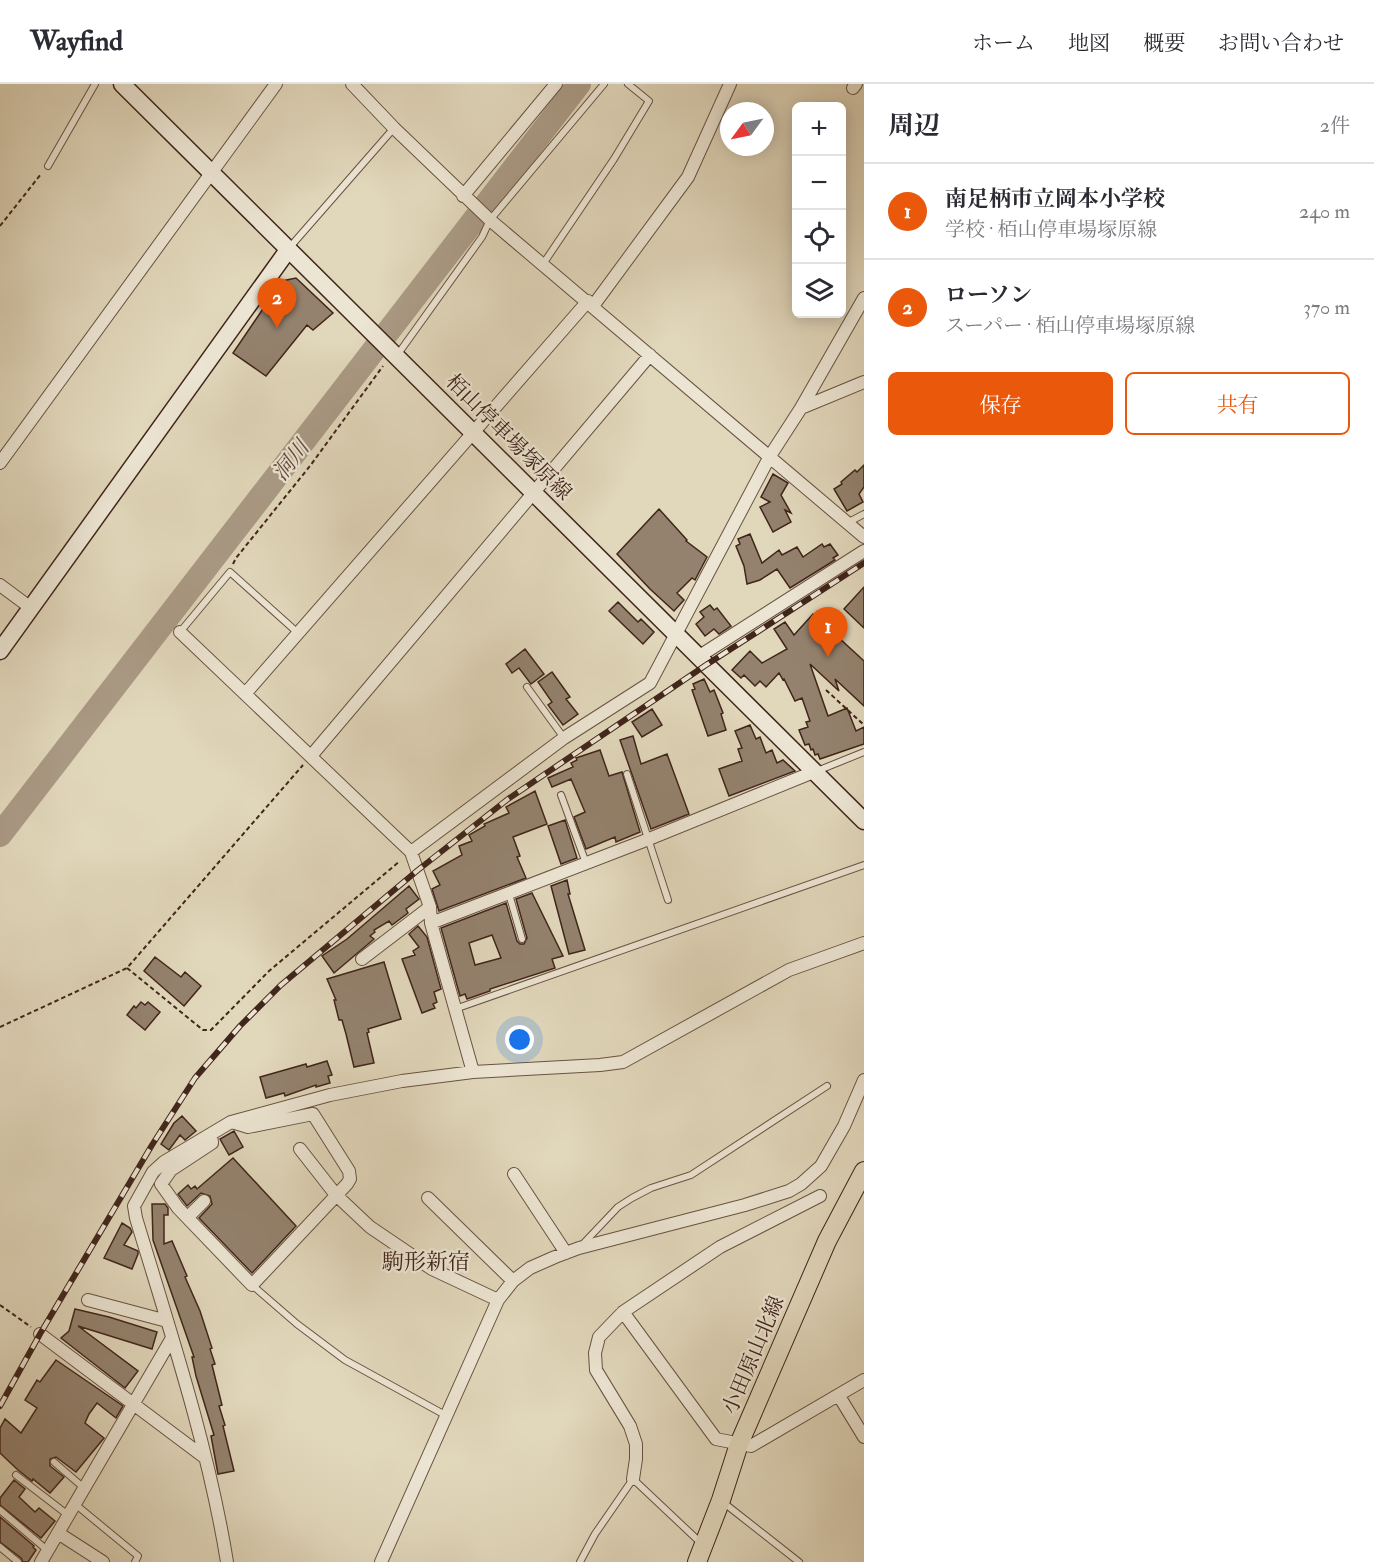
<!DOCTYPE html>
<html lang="ja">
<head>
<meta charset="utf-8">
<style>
  body { margin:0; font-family:"IM FELL Double Pica","Noto Serif JP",serif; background:#f2f2f3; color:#2b2b33 }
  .controls { position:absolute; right:18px; top:18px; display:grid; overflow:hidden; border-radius:9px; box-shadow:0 3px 15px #0003 }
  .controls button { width:54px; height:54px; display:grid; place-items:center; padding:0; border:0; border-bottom:2px solid #e1e1e2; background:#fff; color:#2b2b33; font:30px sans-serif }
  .compass { position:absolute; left:720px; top:18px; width:54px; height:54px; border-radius:50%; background:#fff; box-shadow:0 3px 15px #0003; rotate:237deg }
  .you { position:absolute; left:520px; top:956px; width:21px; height:21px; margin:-15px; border:4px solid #fff; border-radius:50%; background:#1a73e8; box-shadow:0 0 0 9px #1a73e833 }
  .badge { display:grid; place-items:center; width:39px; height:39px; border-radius:50%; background:#ea580c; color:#fff; font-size:20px; font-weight:700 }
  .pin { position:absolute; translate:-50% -50px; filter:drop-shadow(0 2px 3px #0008) }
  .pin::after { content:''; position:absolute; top:32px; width:21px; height:18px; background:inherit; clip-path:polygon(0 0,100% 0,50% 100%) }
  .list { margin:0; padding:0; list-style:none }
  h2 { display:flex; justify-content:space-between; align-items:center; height:78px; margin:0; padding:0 24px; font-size:26px }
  h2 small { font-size:20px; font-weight:400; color:#7c7c81 }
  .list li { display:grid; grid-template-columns:39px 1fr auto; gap:18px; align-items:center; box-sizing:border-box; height:96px; padding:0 24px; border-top:2px solid #e1e1e2 }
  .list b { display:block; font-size:22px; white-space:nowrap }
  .list p { margin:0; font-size:20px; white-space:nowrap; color:#7c7c81 }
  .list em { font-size:20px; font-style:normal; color:#7c7c81 }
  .actions { display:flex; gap:12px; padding:18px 24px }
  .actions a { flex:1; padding:14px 0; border:2px solid #ea580c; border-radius:9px; text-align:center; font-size:21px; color:#ea580c }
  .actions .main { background:#ea580c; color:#fff }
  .icon { flex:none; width:33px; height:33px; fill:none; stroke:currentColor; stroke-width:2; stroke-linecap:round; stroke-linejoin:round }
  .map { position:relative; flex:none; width:864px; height:1478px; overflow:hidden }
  header { display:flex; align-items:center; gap:36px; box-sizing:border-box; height:84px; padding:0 30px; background:#fff; border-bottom:2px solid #e1e1e2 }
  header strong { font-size:28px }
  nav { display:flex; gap:33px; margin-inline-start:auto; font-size:21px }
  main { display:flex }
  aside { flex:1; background:#fff }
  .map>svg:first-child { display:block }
</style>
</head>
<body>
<header>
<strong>Wayfind</strong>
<nav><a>ホーム</a><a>地図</a><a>概要</a><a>お問い合わせ</a></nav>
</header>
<main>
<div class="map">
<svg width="864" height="1478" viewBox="0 0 864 1478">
  <rect width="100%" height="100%" fill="#e1d7bb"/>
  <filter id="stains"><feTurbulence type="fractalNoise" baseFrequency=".00333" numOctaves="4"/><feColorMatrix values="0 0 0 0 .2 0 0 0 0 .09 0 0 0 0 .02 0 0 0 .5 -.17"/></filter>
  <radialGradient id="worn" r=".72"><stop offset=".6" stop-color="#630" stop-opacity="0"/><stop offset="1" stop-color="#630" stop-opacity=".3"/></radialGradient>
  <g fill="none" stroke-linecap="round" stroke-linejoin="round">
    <path stroke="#aa9a85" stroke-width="24" d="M0 751 579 0"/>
  </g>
  <path fill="#94826e" stroke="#40251b" stroke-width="1.5" fill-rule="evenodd" d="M296 194 333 229 313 246 307 241 266 292 233 269 282 197Z
    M864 381V403L859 410 863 418 847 427 834 405 842 400 841 398 855 386 857 388Z
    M773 390 788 399 781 411 791 429 785 426 791 438 773 448 760 423 770 418 761 413Z
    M659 425 687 456 686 457 707 473 695 496 692 494 677 509 684 516 674 527 650 505 617 470Z
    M750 450 762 479 779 466 782 471 797 463 803 473 822 460 824 463 830 460 838 471 833 474 835 476 790 504 777 485 760 496 747 500 744 482 736 462 740 460 738 455Z
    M864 503V544L844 525Z
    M618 518 638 538 641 535 654 548 643 560 609 527Z
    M710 521 714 526 717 524 731 542 719 550 714 545 705 552 696 540 704 533 700 528Z
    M813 530 864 577V622L835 595 839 607 810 580 828 632 847 624 856 647 864 643V660L820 675 818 670 815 671 813 665 811 666 809 660 805 661 799 646 808 643 806 638 810 637 802 614 795 617 784 595 783 596 779 589 766 603 760 597 755 602 744 591 741 594 732 586 750 567 762 579 787 565 774 545 785 538 794 551Z
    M525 565 544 590 531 600 519 584 512 589 506 580Z
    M552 588 570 613 566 615 578 630 563 641 548 621 552 618 538 598Z
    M704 595 710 608 714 606 723 629 721 630 726 646 708 652 692 606 695 605 693 600Z
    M652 625 662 641 642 653 632 638Z
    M750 641 756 655 760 653 766 669 772 666 777 679 783 676 795 687 729 712 719 685 742 677 738 665 742 664 735 647Z
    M633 652 641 680 667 670 689 730 651 745 620 656Z
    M600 666 609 692 622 688 640 748 616 758 615 753 586 765 574 733 585 728 571 695 552 703 548 694 573 683 571 679 577 676 576 674Z
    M535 707 547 740 513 753 520 772 517 773 526 794 439 827 432 805 440 801 433 787 462 771 459 762 472 757 469 751 485 742 484 740 509 729 506 723Z
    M565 736 577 774 561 780 548 742Z
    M567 796 570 810H568L585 866 569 870 551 802Z
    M409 802 419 815 406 825 408 829 392 841 389 837 374 846 375 848 370 852 374 855 334 889 322 872 347 855Z
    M532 809 563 872 552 875 555 884 490 905V907L467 915 465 910 460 912 441 844 506 819 517 857 520 860H524L527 854 516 815ZM492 851 501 874 475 881 469 859Z
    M418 842 427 853 441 905 434 908 437 918 433 920 435 924 422 929 402 875 415 871 413 867 419 863 409 850Z
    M155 873 181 893 185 888 201 902 184 922 144 887Z
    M384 878 401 935 368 945 369 948 367 949 374 979 354 983 346 950 342 936H339L334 916H336L327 895Z
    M141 918 145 921 148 918 160 928 145 946 127 931 134 922 136 924Z
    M327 977 332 991 328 992 330 999 316 1003V1001L285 1012 284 1009 266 1014 260 993 306 980 307 983Z
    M182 1032 196 1047 185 1056 180 1051 169 1066 161 1060 174 1039Z
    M234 1047 243 1063 229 1071 220 1055Z
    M233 1074 296 1142 252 1189 199 1134 212 1120 210 1112 201 1109 187 1122 178 1110 188 1101 191 1105 195 1102 197 1105Z
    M152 1120H165L168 1124V1131H164V1160L172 1157 187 1192 185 1193 200 1227 212 1264 210 1265 215 1280 212 1281 222 1321 219 1322 225 1341 223 1342 234 1387 218 1390 211 1352 214 1351 196 1292 192 1273H194L153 1156Z
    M122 1139 130 1144 132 1148 124 1161 138 1167V1170L132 1185 104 1174Z
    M75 1225 109 1233 157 1248 152 1265 78 1242 138 1287 125 1304 61 1254 69 1247Z
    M56 1276 123 1322 116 1334 97 1319 89 1330 85 1339 104 1354 76 1388 56 1373 50 1375V1382L64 1393 50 1409 33 1395 32 1397 18 1386 0 1369V1344L5 1335 21 1349 37 1324 25 1316 37 1296 40 1298Z
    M14 1396 25 1405 19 1413 35 1428 39 1424 55 1437 41 1454 0 1421V1414Z
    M0 1433 34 1462 33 1463 36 1466 28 1478H23L21 1474 0 1458Z"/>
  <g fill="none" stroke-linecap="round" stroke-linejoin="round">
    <g stroke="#685243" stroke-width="8">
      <path id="lane" d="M48 82 95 0
        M290 163 394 44
        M543 180 614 75 649 17 628 0
        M398 270 482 153 490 136 604 0
        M849 438 864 430
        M180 548 230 488 298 549
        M527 603 564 654
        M817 687 864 668
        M627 690 668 816
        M561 711 586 779
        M509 810 522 855
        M455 925 864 781
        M582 1161 618 1123 632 1114 651 1104 691 1091 827 1002
        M252 1201 297 1240 345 1276 447 1332
        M54 1378 84 1404
        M16 1391 68 1431
        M724 1419 799 1478
        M75 1420 138 1472 135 1478
        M0 1426 47 1466
        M0 1463 18 1478
        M580 1478 595 1450 633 1395 702 1460"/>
    </g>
    <g stroke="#685243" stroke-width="14">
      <path id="street" d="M352 0 394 44 490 136 864 453
        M853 4 856 0
        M463 112 556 0
        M593 222 688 93 730 0
        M801 324 864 298
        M0 379 276 0
        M0 501 31 524
        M180 548 411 768 430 823 431 839 473 988
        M698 573 864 467
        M245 610 588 217
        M311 672 650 271
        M411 768 564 654 650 599 770 372 801 324 864 214
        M431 839 649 755 816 687
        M362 875 430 823
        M211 1050 212 1059 171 1086 161 1100 178 1124 252 1201 347 1100 350 1095 349 1087 313 1030 248 1043 232 1038
        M300 1065 336 1111 370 1143 432 1185 498 1216
        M514 1090 566 1169
        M428 1114 513 1197
        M188 1133 204 1117
        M88 1216 167 1237
        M623 1228 716 1355 751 1362 864 1296
        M40 1250 204 1373
        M839 1312 864 1353
        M633 1395 636 1375V1360L630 1342 596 1286 595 1269 599 1253 623 1228 720 1163 820 1112
        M58 1449 103 1478
        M41 1478 172 1254
        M227 1478C208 1361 170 1247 136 1134L134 1122 153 1088 164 1078 231 1038 330 1011 402 997 473 988 600 981 623 978 789 886 864 859
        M381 1478 498 1216 513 1197 530 1184 555 1173 579 1164 745 1121 789 1107 801 1100 821 1082 844 1042 864 996"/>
    </g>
    <g stroke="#40251b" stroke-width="19">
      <path id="secondary" d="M122 0 864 737
        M0 567 288 166"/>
    </g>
    <g stroke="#40251b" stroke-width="20">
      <path id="primary" d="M697 1478 721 1416 739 1360 827 1157 864 1087"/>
    </g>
    <path stroke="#40251b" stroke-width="2" stroke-dasharray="4.5 3" stroke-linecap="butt" d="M0 142 41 90
      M233 480 236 474 310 382 383 282
      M826 606 864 641
      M127 884 203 946H211L269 887 400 777
      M0 943 127 884 303 681
      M0 1221 31 1243"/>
    <use href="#lane" stroke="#ece5d3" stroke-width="6"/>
    <use href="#street" stroke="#ece5d3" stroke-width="12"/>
    <use href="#secondary" stroke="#ece5d3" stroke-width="16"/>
    <use href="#primary" stroke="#e1d7bb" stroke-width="18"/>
    <g stroke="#40251b" stroke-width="6">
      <path id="rail" d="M0 1322 40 1250 152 1061 195 994 240 942 281 901 418 786 508 715 706 581 864 479"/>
    </g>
    <use href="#rail" stroke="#ece5d3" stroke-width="4" stroke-dasharray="11" stroke-linecap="butt"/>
  </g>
  <g text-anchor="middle" stroke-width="4.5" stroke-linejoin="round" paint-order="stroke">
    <g font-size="21" fill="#40251b" stroke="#ece5d3">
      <text transform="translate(509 353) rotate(45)" y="7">栢山停車場塚原線</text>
      <text transform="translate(753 1271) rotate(-67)" y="7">小田原山北線</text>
    </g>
    <g font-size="22" font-style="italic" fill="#60483b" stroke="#ece5d3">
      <text transform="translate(290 376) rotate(-52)" y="8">洞川</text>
    </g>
    <g font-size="22" fill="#40251b" stroke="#ece5d3">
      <text x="426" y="1185">駒形新宿</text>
    </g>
  </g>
  <rect width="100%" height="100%" filter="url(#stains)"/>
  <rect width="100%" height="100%" fill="url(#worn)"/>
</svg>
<div class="controls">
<button>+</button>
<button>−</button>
<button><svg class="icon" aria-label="locate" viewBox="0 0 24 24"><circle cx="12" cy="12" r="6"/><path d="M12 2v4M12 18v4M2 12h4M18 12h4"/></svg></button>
<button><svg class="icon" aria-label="layers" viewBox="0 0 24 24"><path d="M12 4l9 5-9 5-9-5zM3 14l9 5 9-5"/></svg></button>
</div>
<svg class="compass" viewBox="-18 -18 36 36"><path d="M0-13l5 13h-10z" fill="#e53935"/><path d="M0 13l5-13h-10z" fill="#7c7c81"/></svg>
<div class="you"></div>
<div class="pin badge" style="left:828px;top:573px">1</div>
<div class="pin badge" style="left:277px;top:244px">2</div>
</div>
<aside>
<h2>周辺<small>2件</small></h2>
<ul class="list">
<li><span class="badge">1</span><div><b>南足柄市立岡本小学校</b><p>学校 · 栢山停車場塚原線</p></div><em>240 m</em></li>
<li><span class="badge">2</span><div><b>ローソン</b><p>スーパー · 栢山停車場塚原線</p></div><em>370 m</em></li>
</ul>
<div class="actions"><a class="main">保存</a><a>共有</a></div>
</aside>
</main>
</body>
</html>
